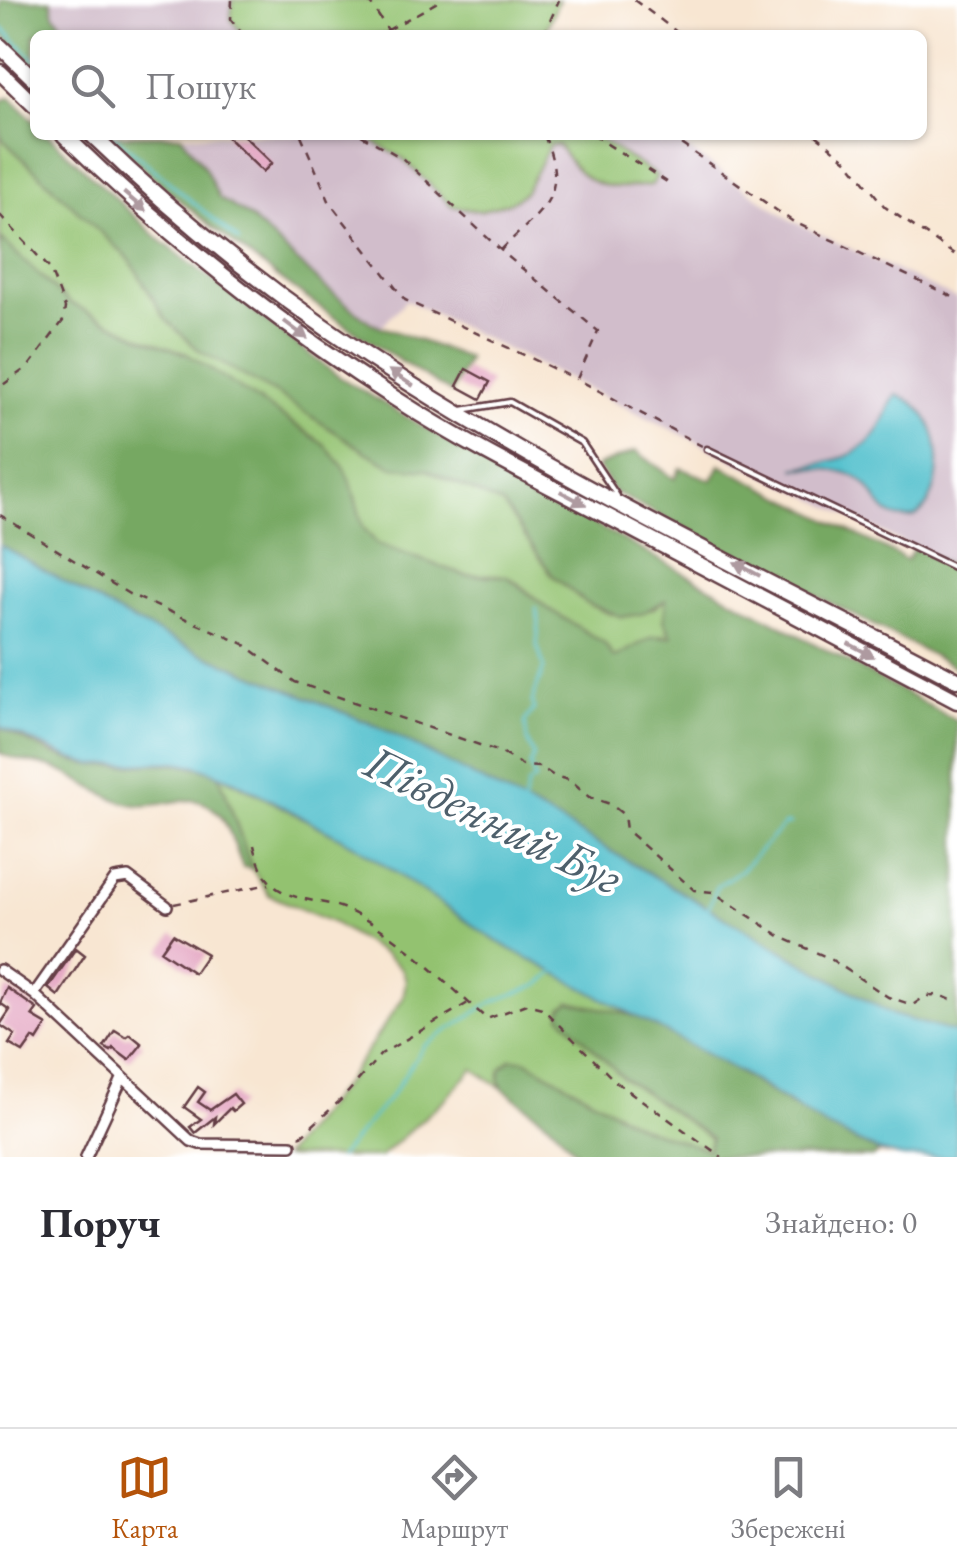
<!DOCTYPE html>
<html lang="uk">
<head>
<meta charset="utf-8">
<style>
  body { margin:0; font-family:"EB Garamond",serif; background:#f2f2f3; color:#2b2b33 }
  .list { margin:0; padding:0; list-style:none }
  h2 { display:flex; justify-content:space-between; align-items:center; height:130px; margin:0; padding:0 40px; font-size:42px }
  h2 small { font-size:32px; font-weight:400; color:#7c7c81 }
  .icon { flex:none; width:55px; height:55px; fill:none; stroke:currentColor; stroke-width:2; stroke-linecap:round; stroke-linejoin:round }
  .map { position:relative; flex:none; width:957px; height:1157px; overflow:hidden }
  .search { position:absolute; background:#fff; box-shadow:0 2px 8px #0004; left:30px; right:30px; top:30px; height:110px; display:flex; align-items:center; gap:25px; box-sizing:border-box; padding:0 35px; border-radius:15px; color:#7c7c81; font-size:38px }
  .sheet { height:270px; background:#fff }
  nav { display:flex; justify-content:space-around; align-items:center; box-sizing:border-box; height:140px; border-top:2px solid #e1e1e2; background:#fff; font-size:28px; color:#7c7c81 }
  nav a { display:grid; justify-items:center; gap:5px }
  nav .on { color:#b45309 }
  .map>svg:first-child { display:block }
</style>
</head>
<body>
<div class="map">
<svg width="957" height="1157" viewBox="0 0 957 1157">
  <rect width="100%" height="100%" fill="#fff"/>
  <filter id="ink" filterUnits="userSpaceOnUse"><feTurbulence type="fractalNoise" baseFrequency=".01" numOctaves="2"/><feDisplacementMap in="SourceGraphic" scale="20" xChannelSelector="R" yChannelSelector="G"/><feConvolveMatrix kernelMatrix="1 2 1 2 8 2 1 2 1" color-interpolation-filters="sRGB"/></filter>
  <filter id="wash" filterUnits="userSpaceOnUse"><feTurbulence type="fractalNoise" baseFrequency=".0048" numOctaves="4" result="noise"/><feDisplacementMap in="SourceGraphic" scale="40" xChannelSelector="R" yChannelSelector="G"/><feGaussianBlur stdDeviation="2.25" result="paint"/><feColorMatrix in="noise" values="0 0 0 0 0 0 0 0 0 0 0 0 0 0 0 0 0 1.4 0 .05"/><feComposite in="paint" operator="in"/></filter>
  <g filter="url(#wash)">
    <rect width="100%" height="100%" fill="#f8e6d2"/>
    <path fill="#d1bdcb" d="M30 0H232L231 19 243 35H72Z
      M181 135H361L402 158 452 205 488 135H668L792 221 957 299V569L406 300 379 329 325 287 248 216 219 198 205 168Z"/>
    <path fill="#93c270" stroke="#6e704e" stroke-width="2.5" d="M232 0H559L544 35H243L231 19Z
      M0 134 130 260 166 320 200 351 280 396 366 452 394 467 427 469 503 505 553 576 586 603 610 614 654 608 667 599V629L673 637 662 635 614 658 604 643 547 608 514 580 498 575H464L377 544 363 527 351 483 324 444 187 354 143 338 69 303 0 238Z
      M361 135H593L657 176 652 185C602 191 586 187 558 145H550L525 192 511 202 480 211 452 206 402 158Z
      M219 774 356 846 496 941 642 1018 570 1002 622 1077 712 1139 708 1151 641 1127 525 1060 499 1078 502 1088 473 1069 444 1100 380 1157H283L347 1080 403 998 406 980 401 968 385 955 334 923 269 895 252 869Z"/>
    <path fill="#76a862" stroke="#606446" stroke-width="2.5" d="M0 0H51L54 14 71 35H35V66L0 33Z
      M10 97 35 122V135H48L160 240 338 376 511 479 957 721V1033L893 1015 557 820 379 727 200 653 125 617 0 545V238L69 303 143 338 187 354 324 444 342 465 351 483 363 527 377 544 464 575 507 576 547 608 604 643 614 658 652 637 672 636 664 621 666 600 641 614 622 617 586 603 553 576 503 505 427 470 394 467 366 452 280 396 200 351 166 320 130 260 3 140 0 134V101Z
      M107 135H181L205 168 219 198 248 216 325 287 371 323 468 358 451 393C329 318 210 234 107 135Z
      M636 451 675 479 680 468 712 480 720 465 907 560 914 548 957 569V668L614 492 597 466Z
      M0 727C28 742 63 762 95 765 144 768 170 755 219 774L252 869 243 867C236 852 229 823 217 812 192 787 164 810 136 805 109 801 84 781 59 770 40 762 19 763 0 753Z
      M570 1002C594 1008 623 1010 645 1020 727 1058 797 1117 880 1152L873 1157H580L554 1127 502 1088 499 1078 501 1069 511 1059 525 1060 641 1127 708 1150 711 1138 622 1077 561 1016 562 1008Z"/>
    <path fill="#55c1ce" stroke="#50707c" stroke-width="2.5" d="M897 395C957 413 943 517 908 518 877 520 878 489 856 477 839 468 813 468 794 468 829 463 866 458 883 422 888 412 889 402 897 395Z
      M0 545 125 617 200 653 379 727 557 820 893 1015 957 1033V1157H904L880 1152 827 1127 743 1074 496 941 356 846 233 780 197 766 176 762 94 765 72 759 0 727Z"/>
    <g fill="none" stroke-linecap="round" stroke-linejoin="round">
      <path stroke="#55c1ce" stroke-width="2.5" d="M0 26 35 60
        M113 135 239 241
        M523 804 528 784 535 780 530 766 534 755 527 741 525 721 534 709 532 702 544 667 537 645 539 622 536 608
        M708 909 717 886 741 870 785 824H790
        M339 1157 393 1093 424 1046 492 1002 539 985 556 971"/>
    </g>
    <g id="blocks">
      <path fill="#e5a8c4" d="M225 135H243L272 163 263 172Z
        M466 369 490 382 481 399 457 386Z
        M173 934 207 954 194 973 161 951Z
        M76 948 85 955 58 996 48 988Z
        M7 988 37 1009 32 1016 47 1025 37 1041 33 1038 23 1052 9 1044 15 1035 0 1025 10 1010 0 1003Z
        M115 1030 126 1037 130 1034 142 1044 129 1060 113 1048 111 1051 104 1047Z
        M198 1087 205 1092 198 1102 210 1110 233 1094 241 1104 233 1111 230 1108 214 1124 215 1117 195 1133 190 1127 201 1119 184 1107Z"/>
    </g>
  </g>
  <g filter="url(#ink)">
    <use href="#blocks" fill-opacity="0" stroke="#643d44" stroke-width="2.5"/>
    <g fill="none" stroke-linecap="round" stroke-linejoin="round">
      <g stroke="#643d44" stroke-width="9">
        <path id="service" d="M462 410 510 402 582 443 617 496
          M707 449 957 569"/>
      </g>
      <g stroke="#643d44" stroke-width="14">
        <path id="minor" d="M0 970 34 994 191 1141 200 1144 291 1145
          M34 994 115 879 128 877 167 906
          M86 1157 122 1079"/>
      </g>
      <g stroke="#643d44" stroke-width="19">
        <path id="trunk" d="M0 46 35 80
          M0 72 35 106
          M64 135C166 234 277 323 396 399 470 447 550 486 628 527 738 585 847 643 957 701
          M92 135C188 228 296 312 409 383 584 494 774 583 957 680"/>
      </g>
      <path stroke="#643d44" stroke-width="2.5" stroke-dasharray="8 8" stroke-linecap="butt" d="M232 0 231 19 243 35
        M368 0 388 30 380 35
        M634 0 681 35
        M388 30 441 0
        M544 35 559 0
        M301 135 330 203 405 300 576 379
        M361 135 402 158 506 255 598 331 577 379 702 446
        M593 135 667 182
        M668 135 792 221 957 299
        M816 135 848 161 885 207 957 256
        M0 215 50 269 65 308 63 321 29 366 0 387
        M501 250C543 207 570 199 544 135
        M0 515 129 594 244 644 295 682 500 752 523 766 540 767 554 776 569 780 589 797 610 804 624 815 626 830 694 890 713 892 783 938 829 958 888 997 913 1005C931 991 938 993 957 1003
        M254 845C258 862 264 881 280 890 300 902 326 900 347 910 401 935 443 981 487 1019L526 1004 542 1008 616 1082 722 1157
        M174 904 269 884
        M300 1137 343 1098 381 1054 468 1003"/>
      <use href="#service" stroke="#fff" stroke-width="4"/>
      <use href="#minor" stroke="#fff" stroke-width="9"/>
      <use href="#trunk" stroke="#fff" stroke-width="14"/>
    </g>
    <defs><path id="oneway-solid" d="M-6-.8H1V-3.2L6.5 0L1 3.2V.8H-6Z" transform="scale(2.5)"/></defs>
    <g fill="#ae9aa0">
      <use href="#oneway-solid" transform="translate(135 202) rotate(40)"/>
      <use href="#oneway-solid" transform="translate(296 330) rotate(37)"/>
      <use href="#oneway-solid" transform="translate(401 378) rotate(-147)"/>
      <use href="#oneway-solid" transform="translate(573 498) rotate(28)"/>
      <use href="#oneway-solid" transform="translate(747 569) rotate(-152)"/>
      <use href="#oneway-solid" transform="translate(861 650) rotate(28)"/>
    </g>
  </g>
  <g text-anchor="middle" stroke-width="8" stroke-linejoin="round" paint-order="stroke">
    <g font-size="48" font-style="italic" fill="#4e606c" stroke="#fff">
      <text transform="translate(494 819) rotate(26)" y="17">Південний Буг</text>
    </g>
  </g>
</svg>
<div class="search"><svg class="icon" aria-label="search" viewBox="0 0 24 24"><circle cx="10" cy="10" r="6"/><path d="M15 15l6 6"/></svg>Пошук</div>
</div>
<section class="sheet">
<h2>Поруч<small>Знайдено: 0</small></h2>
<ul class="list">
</ul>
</section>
<nav>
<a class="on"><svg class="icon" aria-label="map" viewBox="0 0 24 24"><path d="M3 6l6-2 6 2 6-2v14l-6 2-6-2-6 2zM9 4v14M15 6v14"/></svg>Карта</a>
<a><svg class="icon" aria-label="directions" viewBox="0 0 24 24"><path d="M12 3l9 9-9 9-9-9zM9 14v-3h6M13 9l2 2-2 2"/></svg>Маршрут</a>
<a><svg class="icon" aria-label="saved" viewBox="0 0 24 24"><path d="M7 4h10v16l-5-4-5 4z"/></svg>Збережені</a>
</nav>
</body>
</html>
